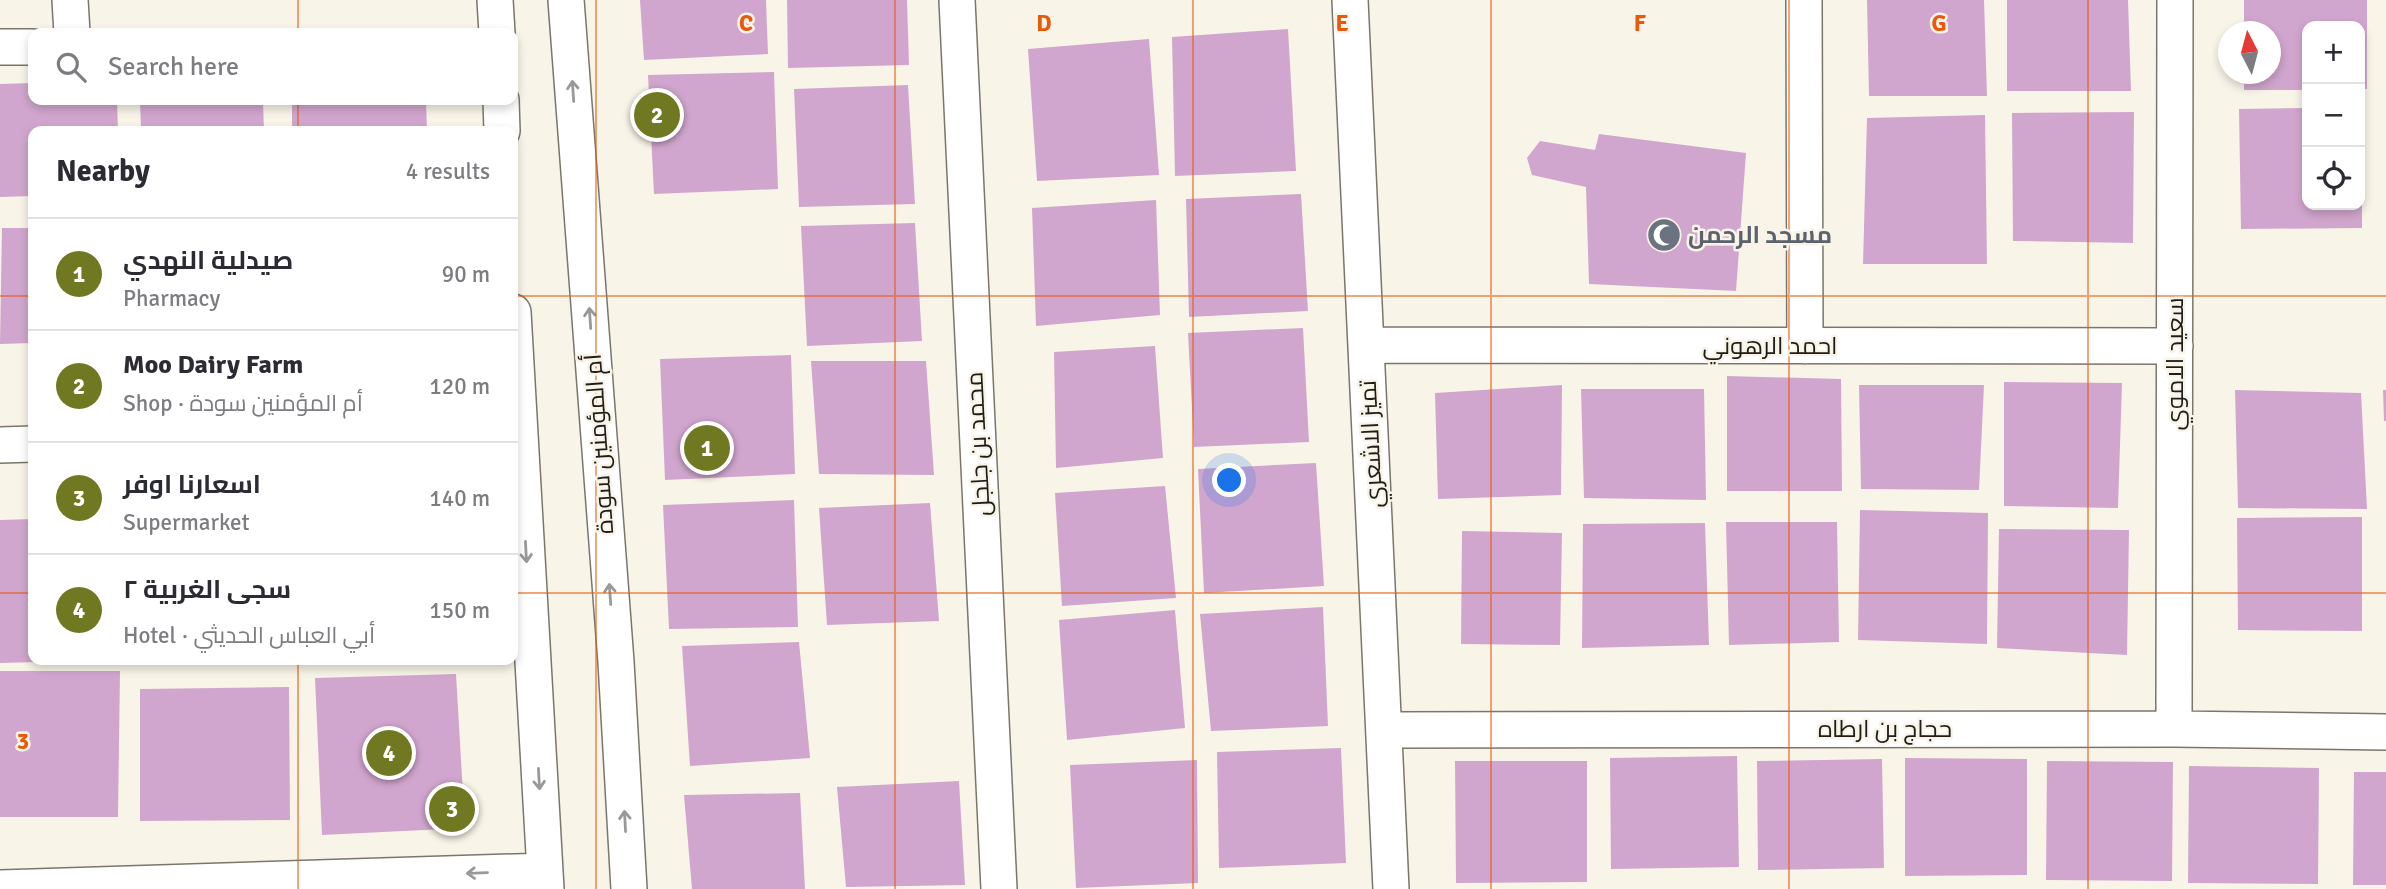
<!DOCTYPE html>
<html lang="en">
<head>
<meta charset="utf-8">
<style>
  body { margin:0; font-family:Signika,Cairo,sans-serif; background:#f2f2f3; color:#2b2b33 }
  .controls { position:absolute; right:21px; top:21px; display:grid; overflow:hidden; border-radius:14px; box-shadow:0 4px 10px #0003 }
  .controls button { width:63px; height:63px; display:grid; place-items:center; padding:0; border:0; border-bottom:2px solid #e1e1e2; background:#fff; color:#2b2b33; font:35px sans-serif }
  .compass { position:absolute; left:2218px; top:21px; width:63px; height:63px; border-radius:50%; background:#fff; box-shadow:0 4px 10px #0003; rotate:354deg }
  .you { position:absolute; left:1230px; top:481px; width:24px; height:24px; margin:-18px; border:5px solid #fff; border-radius:50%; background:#1a73e8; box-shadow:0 0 0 10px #1a73e833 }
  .badge { display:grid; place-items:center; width:46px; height:46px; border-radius:50%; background:#717822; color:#fff; font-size:23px; font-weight:700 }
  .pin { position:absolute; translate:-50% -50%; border:4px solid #fff; box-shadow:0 2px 7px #0006 }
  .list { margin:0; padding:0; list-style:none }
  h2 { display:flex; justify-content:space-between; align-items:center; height:91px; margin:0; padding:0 28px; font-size:30px }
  h2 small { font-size:23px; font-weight:400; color:#7c7c81 }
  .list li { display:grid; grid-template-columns:46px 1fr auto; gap:21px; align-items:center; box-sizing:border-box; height:112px; padding:0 28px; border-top:2px solid #e1e1e2 }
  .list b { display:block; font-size:26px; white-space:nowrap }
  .list p { margin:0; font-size:23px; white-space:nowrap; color:#7c7c81 }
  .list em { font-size:23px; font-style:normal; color:#7c7c81 }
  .icon { flex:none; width:38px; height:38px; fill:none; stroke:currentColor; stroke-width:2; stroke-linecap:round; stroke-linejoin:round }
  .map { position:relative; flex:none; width:2386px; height:889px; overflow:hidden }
  .search { position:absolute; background:#fff; box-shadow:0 4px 10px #0003; left:28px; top:28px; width:490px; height:77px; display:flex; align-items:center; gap:18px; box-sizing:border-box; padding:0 24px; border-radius:14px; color:#7c7c81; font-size:26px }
  .panel { position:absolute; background:#fff; box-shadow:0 4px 10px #0003; left:28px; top:126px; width:490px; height:539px; border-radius:14px }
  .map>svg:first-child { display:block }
</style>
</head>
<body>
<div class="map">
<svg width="2386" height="889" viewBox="0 0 2386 889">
  <rect width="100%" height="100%" fill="#f9f4e8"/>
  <path fill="#d1a6ce" d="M640 0H766L768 54 644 60Z
    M787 0H907L909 65 788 68Z
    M1867 0H1984L1987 96H1869Z
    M2007 0H2128L2131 91H2007Z
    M2244 0H2367V89H2360V26H2307V90H2244V74H2270V32H2244Z
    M1288 29 1296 171 1175 176 1172 37Z
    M1149 39 1159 175 1037 181 1028 49Z
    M774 72 778 189 654 194 648 75Z
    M33 83V100H117L118 131H33V196L0 197V84Z
    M908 85 915 204 799 207 794 89Z
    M140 100H263L264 131H141Z
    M292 100H426L427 131H292Z
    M2307 108V205H2362V228L2241 229 2239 109Z
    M2360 108H2362V153H2360Z
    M2134 112 2133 243 2013 241 2012 113Z
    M1985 115 1987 264H1863L1867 118Z
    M1599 134 1746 153 1736 291 1589 284 1586 187 1532 175 1527 158 1540 141 1595 150Z
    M1301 194 1308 311 1189 317 1186 199Z
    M1156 200 1160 315 1036 326 1032 208Z
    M915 223 922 341 807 346 801 226Z
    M2 228H33V343L0 344Z
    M1303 328 1309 442 1194 447 1188 333Z
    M1155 346 1163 458 1056 468 1054 352Z
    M791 355 795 474 665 480 660 359Z
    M811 361H926L934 475 819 474Z
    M1727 376 1841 379 1842 491H1727Z
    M2004 382 2122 383 2118 508 2004 506Z
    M1562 385 1561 495 1438 499 1435 393Z
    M1859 385H1984L1979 490 1861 489Z
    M1581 389H1704L1706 500 1584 498Z
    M2235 390 2361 393 2367 509 2238 508Z
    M2383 390H2386V421H2384Z
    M1316 463 1324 586 1204 593 1198 469Z
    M1165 486 1176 598 1062 606 1055 493Z
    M794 500 798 627 669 629 663 505Z
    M930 503 939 621 827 625 819 508Z
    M1860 510 1988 513 1987 644 1858 640Z
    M2362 517V631L2238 630 2237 518Z
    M33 519V660H38V662L0 663V520Z
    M1726 522H1837L1839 642 1729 645Z
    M1705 523 1709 645 1582 648 1583 524Z
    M1999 529 2129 530 2127 655 1997 648Z
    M1462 531 1562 533 1560 645 1461 644Z
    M1323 607 1328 726 1211 731 1200 614Z
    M1175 610 1185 728 1067 740 1059 620Z
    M799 642 810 758 690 766 682 646Z
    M0 671H120L118 817H0Z
    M456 674 465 828 322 835 315 678Z
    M289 687 290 820 140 821V689Z
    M1341 748 1346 863 1219 868 1217 752Z
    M1737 756 1739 867 1611 869 1610 758Z
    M1905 758 2027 759V875L1905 876Z
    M1882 759 1884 868 1758 870 1757 761Z
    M1197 760 1198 883 1076 888 1070 765Z
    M1455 761H1587V882L1456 883Z
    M2047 761 2173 762 2172 881 2046 880Z
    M2189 766 2319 768 2318 884 2188 883Z
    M2354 772H2386V885H2353Z
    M959 781 965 885 846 887 837 787Z
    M800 793 805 889H692L684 795Z"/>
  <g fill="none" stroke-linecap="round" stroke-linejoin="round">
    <g stroke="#7a766b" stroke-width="38">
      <path id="street" d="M70 0 72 33
        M495 0 497 33
        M566 0 616 662 629 889
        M957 0 999 889
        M1350 0 1391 889
        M1804 0 1805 346
        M0 47H33
        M501 100 502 131
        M513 312 546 889
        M1366 345 2175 346
        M0 445 33 444
        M2174 729 2175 0
        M1384 730 2174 729 2386 732
        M0 888 545 871"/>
    </g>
    <use href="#street" stroke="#fff" stroke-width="35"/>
  </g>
  <defs><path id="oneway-shaft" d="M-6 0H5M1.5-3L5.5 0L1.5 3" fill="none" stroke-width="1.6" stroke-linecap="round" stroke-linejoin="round" transform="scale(1.75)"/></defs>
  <g stroke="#9a9998">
    <use href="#oneway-shaft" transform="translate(573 91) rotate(-94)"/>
    <use href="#oneway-shaft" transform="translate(590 318) rotate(-94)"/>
    <use href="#oneway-shaft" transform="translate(526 552) rotate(87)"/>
    <use href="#oneway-shaft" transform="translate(610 594) rotate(-94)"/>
    <use href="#oneway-shaft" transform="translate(539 779) rotate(87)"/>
    <use href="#oneway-shaft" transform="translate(625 821) rotate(-93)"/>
    <use href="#oneway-shaft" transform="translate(477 873) rotate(178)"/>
  </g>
  <path fill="none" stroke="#e8590c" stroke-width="2" stroke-opacity="0.55" d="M298 0V33M596 0V889M895 0V889M1193 0V889M1491 0V889M1789 0V889M2088 0V889M298 100V131M0 296H33M513 296H2386M0 593H33M513 593H2386M298 660V889"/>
  <defs>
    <g id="mosque-disc" transform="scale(1.75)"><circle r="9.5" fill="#6b7280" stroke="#f9f4e8"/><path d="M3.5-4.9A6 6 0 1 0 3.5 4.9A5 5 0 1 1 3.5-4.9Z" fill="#fff"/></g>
  </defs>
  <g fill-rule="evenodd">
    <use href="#mosque-disc" x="1664" y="235"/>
  </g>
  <g text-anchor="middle" stroke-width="5" stroke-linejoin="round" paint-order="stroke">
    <g font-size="24" font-weight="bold" fill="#5b616d" stroke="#f9f4e8" text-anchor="start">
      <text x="1688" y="243">مسجد الرحمن</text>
    </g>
    <g font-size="24" fill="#1f1d19" stroke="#f9f4e8">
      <text x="1770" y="354">احمد الرهوني</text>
      <text transform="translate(2175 364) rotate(-90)" y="8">سعيد الاموي</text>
      <text transform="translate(599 444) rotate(-94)" y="8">أم المؤمنين سودة</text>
      <text transform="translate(978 444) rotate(-93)" y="8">محمد بن جلجل</text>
      <text transform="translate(1371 444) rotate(-93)" y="8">تميز الاشعري</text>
      <text x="1885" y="737">حجاج بن ارطاه</text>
    </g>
  </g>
  <g font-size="23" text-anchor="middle" font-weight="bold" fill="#e8590c" stroke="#f9f4e8" stroke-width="5" stroke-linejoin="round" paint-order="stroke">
    <text x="746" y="31">C</text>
    <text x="1044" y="31">D</text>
    <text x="1342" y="31">E</text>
    <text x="1640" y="31">F</text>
    <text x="1939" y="31">G</text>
    <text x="23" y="749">3</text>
  </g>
</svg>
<div class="controls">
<button>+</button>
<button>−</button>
<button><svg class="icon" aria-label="locate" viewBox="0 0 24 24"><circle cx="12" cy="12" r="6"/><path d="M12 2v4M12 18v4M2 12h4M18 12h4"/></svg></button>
</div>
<svg class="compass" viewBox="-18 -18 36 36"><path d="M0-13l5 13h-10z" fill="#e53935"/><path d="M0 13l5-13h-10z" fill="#7c7c81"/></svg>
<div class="you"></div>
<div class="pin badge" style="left:707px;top:448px">1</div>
<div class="pin badge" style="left:657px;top:115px">2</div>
<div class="pin badge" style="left:452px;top:809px">3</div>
<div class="pin badge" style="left:389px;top:753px">4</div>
<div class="search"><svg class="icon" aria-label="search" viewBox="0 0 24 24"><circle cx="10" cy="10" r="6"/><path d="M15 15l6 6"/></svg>Search here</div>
<section class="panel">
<h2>Nearby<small>4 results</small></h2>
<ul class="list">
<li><span class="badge">1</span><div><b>صيدلية النهدي</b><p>Pharmacy</p></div><em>90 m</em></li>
<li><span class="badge">2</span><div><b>Moo Dairy Farm</b><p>Shop · أم المؤمنين سودة</p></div><em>120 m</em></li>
<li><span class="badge">3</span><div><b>اسعارنا اوفر</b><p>Supermarket</p></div><em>140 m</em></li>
<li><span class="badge">4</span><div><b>سجى الغربية ٢</b><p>Hotel · أبي العباس الحديثي</p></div><em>150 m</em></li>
</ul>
</section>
</div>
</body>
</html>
